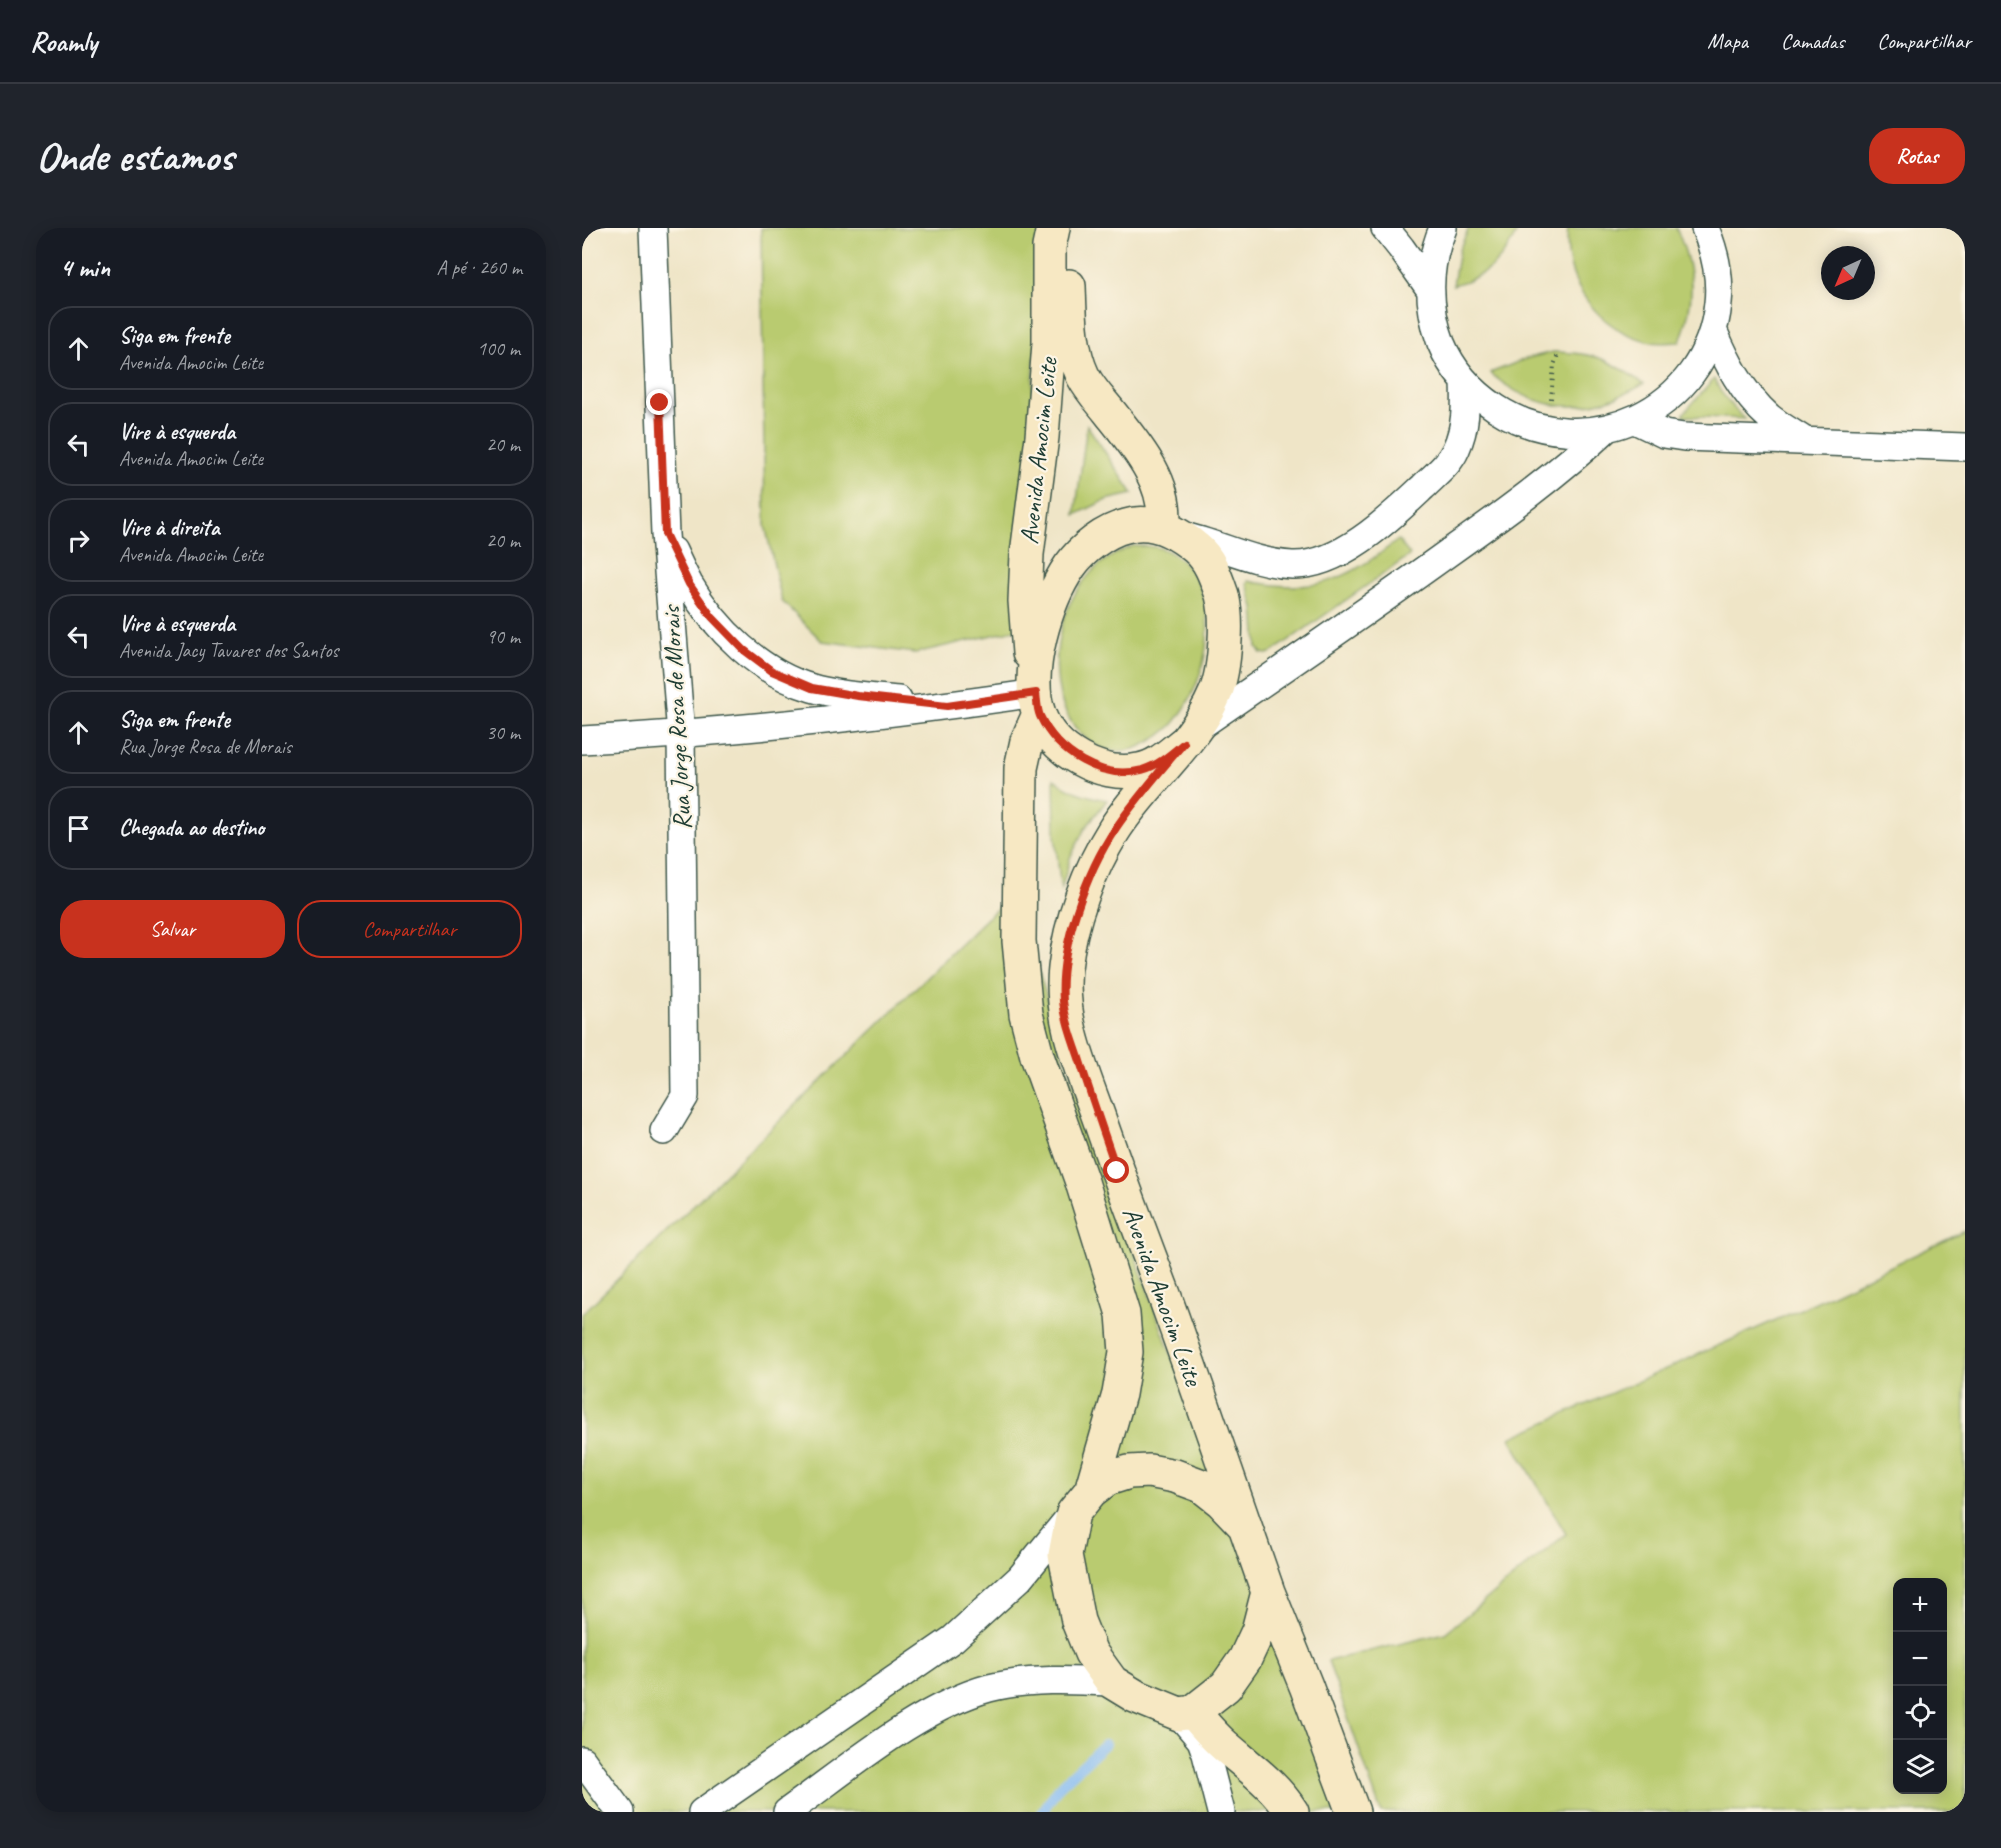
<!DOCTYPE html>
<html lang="pt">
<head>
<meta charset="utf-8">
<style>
  body { margin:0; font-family:Caveat,sans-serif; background:#20242c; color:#f1f3f6 }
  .controls { position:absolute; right:18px; bottom:18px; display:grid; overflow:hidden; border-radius:12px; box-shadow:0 3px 15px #0003 }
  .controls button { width:54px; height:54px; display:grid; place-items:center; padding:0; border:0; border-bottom:2px solid #363941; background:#171b24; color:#f1f3f6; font:30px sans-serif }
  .compass { position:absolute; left:1239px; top:18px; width:54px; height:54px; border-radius:50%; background:#171b24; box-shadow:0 3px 15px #0003; rotate:224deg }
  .stop { position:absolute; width:18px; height:18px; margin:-14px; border:4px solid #c8321e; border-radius:50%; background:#fff }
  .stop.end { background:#c8321e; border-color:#fff; box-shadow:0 2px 6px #0008 }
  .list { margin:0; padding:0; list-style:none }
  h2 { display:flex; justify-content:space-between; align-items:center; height:78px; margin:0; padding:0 24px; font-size:26px }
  h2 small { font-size:20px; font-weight:400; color:#9ea1a6 }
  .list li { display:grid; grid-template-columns:39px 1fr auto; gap:18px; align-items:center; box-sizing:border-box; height:84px; margin:0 12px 12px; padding:0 12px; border:2px solid #363941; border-radius:24px }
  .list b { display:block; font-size:22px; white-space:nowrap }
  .list p { margin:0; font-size:20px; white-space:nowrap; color:#9ea1a6 }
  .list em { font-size:20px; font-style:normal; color:#9ea1a6 }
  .actions { display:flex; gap:12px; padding:18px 24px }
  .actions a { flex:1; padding:14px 0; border:2px solid #c8321e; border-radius:24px; text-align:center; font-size:21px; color:#c8321e }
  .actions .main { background:#c8321e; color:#fff }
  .icon { flex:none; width:33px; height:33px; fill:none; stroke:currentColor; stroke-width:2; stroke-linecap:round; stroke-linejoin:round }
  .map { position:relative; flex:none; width:1383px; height:1584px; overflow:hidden; border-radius:24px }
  header { display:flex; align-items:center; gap:36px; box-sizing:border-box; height:84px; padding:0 30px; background:#171b24; border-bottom:2px solid #363941 }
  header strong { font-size:28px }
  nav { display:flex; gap:33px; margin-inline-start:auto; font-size:21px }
  .intro { display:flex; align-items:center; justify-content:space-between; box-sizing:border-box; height:144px; padding:0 36px }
  h1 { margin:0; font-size:42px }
  .button { padding:15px 27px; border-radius:24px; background:#c8321e; color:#fff; font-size:21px; font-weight:700 }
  main { display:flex; gap:36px; padding:0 36px }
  aside { flex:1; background:#171b24; border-radius:24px; box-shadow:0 3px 15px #0003 }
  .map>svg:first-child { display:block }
</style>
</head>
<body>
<header>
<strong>Roamly</strong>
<nav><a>Mapa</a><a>Camadas</a><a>Compartilhar</a></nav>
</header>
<div class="intro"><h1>Onde estamos</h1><a class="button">Rotas</a></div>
<main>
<aside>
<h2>4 min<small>A pé · 260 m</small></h2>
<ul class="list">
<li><svg class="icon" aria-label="ahead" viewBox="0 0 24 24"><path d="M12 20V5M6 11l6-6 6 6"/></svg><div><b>Siga em frente</b><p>Avenida Amocim Leite</p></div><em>100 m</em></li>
<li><svg class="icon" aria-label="left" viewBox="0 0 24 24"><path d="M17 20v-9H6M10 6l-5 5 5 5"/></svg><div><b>Vire à esquerda</b><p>Avenida Amocim Leite</p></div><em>20 m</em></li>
<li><svg class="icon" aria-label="right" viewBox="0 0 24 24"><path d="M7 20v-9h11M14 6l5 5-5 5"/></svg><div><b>Vire à direita</b><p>Avenida Amocim Leite</p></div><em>20 m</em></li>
<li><svg class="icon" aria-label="left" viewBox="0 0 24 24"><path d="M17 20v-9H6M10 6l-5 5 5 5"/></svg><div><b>Vire à esquerda</b><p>Avenida Jacy Tavares dos Santos</p></div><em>90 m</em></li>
<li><svg class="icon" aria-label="ahead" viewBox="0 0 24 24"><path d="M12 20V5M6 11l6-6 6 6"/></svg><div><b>Siga em frente</b><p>Rua Jorge Rosa de Morais</p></div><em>30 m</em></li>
<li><svg class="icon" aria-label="arrive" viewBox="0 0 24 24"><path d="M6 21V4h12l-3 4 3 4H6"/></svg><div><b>Chegada ao destino</b></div></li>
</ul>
<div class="actions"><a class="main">Salvar</a><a>Compartilhar</a></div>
</aside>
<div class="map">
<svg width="1383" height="1584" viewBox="0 0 1383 1584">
  <rect width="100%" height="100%" fill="#fcf5e5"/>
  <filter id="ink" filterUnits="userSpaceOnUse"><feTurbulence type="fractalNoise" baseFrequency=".0167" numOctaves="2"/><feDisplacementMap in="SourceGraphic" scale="12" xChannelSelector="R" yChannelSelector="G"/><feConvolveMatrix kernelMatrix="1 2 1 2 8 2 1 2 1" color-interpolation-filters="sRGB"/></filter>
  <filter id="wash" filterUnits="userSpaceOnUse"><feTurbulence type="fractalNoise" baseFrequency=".008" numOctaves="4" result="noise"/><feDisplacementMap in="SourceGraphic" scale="24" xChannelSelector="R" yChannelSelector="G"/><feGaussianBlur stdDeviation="1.35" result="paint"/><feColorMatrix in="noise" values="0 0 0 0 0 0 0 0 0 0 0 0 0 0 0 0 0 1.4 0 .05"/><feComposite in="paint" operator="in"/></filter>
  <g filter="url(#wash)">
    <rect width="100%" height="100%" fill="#efe5c7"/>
    <path fill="#b9cb6f" stroke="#6c8452" stroke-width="1.5" fill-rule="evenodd" d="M179 0H460L437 401 333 425 240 413 200 373 183 297Z
      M887 0H937C921 32 907 48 871 57L877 22Z
      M986 0H1094C1113 42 1114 71 1098 114 1088 114 1078 116 1069 114 1016 102 980 55 986 0Z
      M971 124C1016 125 1026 131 1062 156 1007 187 957 187 908 145L946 130Z
      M1132 151C1140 168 1149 179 1163 191L1102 188V185Z
      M505 197 551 266 524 272 493 287Z
      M816 312 828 327 690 424 685 426 679 425 675 419 672 379 665 356 666 353C734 367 763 353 816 312Z
      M551 318C565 318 579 318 591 326 645 361 628 453 592 495 583 505 572 512 559 518 546 524 528 525 515 518 461 489 467 402 498 358 513 337 528 327 551 318Z
      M472 551C489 564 504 568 525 572L502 602 488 630 479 663 473 607Z
      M431 665 463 763 478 822 756 1584H0V1086Z
      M1383 1003V1584H799L746 1433 863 1405 984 1306 928 1210 1221 1080ZM1316 1354H1360V1562H1316Z"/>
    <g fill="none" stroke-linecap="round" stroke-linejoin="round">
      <path stroke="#82baf2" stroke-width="10" d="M460 1584 477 1559 523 1516"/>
    </g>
  </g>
  <g filter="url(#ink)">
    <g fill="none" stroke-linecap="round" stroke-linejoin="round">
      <g stroke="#3e564a" stroke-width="30">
        <path id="street" d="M71 0 83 306 99 507 103 868 82 903
          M803 0 819 20 848 61
          M861 0C845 38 845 77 859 115 870 142 890 164 914 180 1003 238 1126 183 1136 75 1139 49 1133 24 1123 0
          M1131 102C1145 134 1160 165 1187 189 1198 198 1211 205 1223 213
          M1053 192 1082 206 1102 209 1383 219
          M600 308C638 316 671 335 710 337 758 339 809 289 841 259 853 247 867 237 874 221 884 199 884 178 883 154
          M91 323C96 334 101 345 107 356 133 401 178 445 230 460 257 468 288 469 316 472
          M615 500C699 442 783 385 866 325 921 286 975 247 1024 201
          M0 512C152 504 303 487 454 465
          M602 1492 619 1512 624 1526 639 1584
          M0 1532 38 1584
          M120 1584 371 1411 438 1350 491 1285
          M205 1584C264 1542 337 1479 407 1460 447 1450 489 1452 530 1454"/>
      </g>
      <g stroke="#3e564a" stroke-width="36">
        <path id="secondary" d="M487 58C488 87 488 121 501 148 507 160 517 171 526 182 552 215 588 255 581 299
          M447 425 443 373 445 326 460 209 467 115V19L471 0
          M457 486 445 513 439 540 437 713 444 786 455 828 500 954 541 1086 544 1124 537 1166 509 1263
          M602 515C588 526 575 539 557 542 518 550 470 523 457 486 442 445 464 373 488 338 500 321 523 303 544 298 570 290 595 304 614 320 628 331 634 350 640 367 644 383 644 396 643 412 642 430 640 450 633 466 611 518 562 554 532 602 507 642 488 693 483 740 477 791 500 842 517 890 538 951 561 1011 584 1072 611 1147 637 1223 663 1298
          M567 1243 593 1248 620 1258 639 1273 663 1298 686 1364 676 1403 663 1431 644 1458 611 1484 597 1486 553 1468 530 1454 509 1425 496 1393 483 1327 491 1285 509 1263 525 1251 547 1244Z
          M686 1364 724 1458 771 1584
          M611 1484C621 1495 631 1508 643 1518 667 1539 693 1557 710 1584"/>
      </g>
      <path stroke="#3e564a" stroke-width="4" stroke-dasharray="1.5 4.5" stroke-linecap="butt" d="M969 171 972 137 977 124"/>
      <use href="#street" stroke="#fff" stroke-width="27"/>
      <use href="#secondary" stroke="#f7e8c3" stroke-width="33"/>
    </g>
  </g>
  <g fill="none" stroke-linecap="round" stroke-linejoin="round" filter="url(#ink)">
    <path stroke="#c8321e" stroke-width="8" d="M78 175 83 306 107 356 130 389 162 422 190 443 230 460 276 468 365 478 454 465C455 472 455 481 458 488 475 524 519 553 560 542 577 537 589 526 602 515 579 542 554 570 534 600 504 644 477 720 481 773 483 792 491 812 497 830 509 868 522 905 535 943"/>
  </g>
  <g text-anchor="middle" stroke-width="4.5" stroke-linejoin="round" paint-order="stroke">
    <g font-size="26" fill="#1f3d34" stroke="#fcf5e5">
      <text transform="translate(456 223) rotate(-84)" y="9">Avenida Amocim Leite</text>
      <text transform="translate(94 490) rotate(-93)" y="9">Rua Jorge Rosa de Morais</text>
      <text transform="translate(581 1068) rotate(70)" y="9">Avenida Amocim Leite</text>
    </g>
  </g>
</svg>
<div class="controls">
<button>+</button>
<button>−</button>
<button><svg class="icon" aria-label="locate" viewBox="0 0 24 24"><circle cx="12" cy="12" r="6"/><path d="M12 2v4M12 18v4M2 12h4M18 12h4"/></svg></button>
<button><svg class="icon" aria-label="layers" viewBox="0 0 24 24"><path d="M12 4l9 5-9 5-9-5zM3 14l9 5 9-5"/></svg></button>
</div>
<svg class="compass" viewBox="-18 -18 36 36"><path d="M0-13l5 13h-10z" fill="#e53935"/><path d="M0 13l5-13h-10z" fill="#9ea1a6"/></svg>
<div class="stop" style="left:535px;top:943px"></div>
<div class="stop end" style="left:78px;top:175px"></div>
</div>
</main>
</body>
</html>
